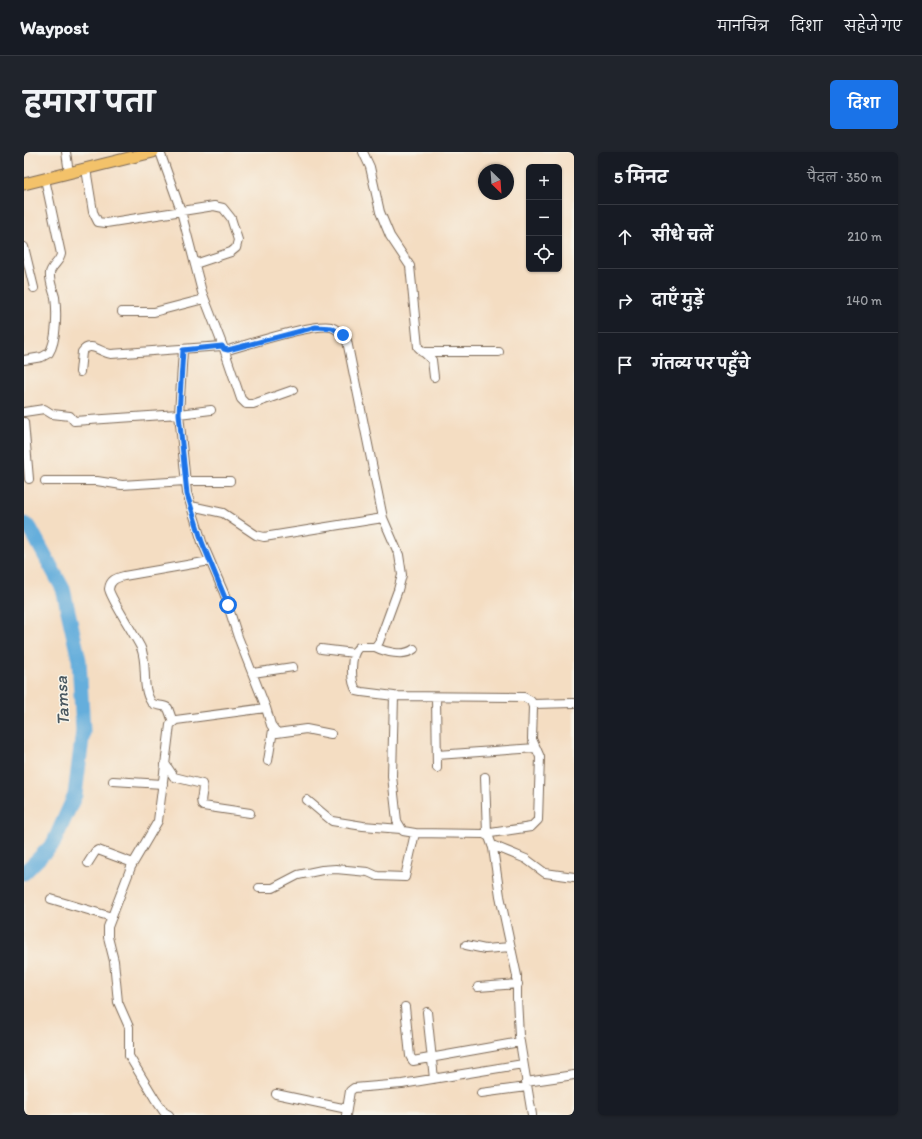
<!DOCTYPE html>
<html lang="hi">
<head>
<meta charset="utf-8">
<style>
  body { margin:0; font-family:Itim,"Playpen Sans Deva",sans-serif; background:#20242c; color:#f1f3f6 }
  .controls { position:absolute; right:12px; top:12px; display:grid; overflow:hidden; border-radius:6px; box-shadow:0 1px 3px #0004 }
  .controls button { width:36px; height:36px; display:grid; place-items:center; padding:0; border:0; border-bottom:1px solid #363941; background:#171b24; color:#f1f3f6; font:20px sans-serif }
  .compass { position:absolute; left:454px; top:12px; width:36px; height:36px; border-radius:50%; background:#171b24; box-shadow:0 1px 3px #0004; rotate:155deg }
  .stop { position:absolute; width:12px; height:12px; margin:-9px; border:3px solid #1a73e8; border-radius:50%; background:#fff }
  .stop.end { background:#1a73e8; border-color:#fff; box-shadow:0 1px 4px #0008 }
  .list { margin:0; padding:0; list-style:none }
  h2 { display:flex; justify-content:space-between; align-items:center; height:52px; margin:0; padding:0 16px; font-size:17px }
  h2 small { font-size:13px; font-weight:400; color:#9ea1a6 }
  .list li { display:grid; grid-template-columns:26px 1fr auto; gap:12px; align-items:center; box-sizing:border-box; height:64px; padding:0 16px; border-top:1px solid #363941 }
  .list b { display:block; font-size:15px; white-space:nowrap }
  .list em { font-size:13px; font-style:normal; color:#9ea1a6 }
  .icon { flex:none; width:22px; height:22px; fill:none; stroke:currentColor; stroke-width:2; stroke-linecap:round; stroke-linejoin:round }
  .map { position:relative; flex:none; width:550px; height:963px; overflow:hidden; border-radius:6px }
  header { display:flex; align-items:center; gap:24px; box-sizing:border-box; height:56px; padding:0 20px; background:#171b24; border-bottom:1px solid #363941 }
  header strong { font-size:19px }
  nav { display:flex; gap:22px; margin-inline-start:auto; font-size:14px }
  .intro { display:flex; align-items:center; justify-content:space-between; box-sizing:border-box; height:96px; padding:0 24px }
  h1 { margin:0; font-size:28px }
  .button { padding:10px 18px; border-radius:6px; background:#1a73e8; color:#fff; font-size:14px; font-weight:700 }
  main { display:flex; gap:24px; padding:0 24px }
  aside { flex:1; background:#171b24; border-radius:6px; box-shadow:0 1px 3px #0004 }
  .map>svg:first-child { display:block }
</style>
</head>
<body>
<header>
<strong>Waypost</strong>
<nav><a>मानचित्र</a><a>दिशा</a><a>सहेजे गए</a></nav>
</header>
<div class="intro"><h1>हमारा पता</h1><a class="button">दिशा</a></div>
<main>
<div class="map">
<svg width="550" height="963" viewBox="0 0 550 963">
  <rect width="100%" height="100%" fill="#f7f3e8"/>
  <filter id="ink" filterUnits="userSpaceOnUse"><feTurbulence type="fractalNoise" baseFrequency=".025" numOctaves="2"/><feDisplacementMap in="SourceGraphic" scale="8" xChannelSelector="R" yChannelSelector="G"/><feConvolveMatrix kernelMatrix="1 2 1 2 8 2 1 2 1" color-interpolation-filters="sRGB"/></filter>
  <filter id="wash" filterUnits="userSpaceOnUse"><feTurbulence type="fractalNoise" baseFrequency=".012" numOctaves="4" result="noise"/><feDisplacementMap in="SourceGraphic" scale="16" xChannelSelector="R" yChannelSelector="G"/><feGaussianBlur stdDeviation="0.9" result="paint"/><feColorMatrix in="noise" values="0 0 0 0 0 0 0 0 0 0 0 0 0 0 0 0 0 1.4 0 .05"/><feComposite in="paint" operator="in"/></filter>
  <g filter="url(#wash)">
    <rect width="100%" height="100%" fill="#f4ddc2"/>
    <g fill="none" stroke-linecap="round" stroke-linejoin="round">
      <path stroke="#65aedc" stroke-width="15" d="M0 372 6 376 39 437 55 508 59 579 51 643 29 692 0 721"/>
    </g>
  </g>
  <g filter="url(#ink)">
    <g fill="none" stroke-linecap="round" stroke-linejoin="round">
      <g stroke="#7c6957" stroke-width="10">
        <path id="minor" d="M42 0 45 21
          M136 0 157 59 178 140 200 197 204 198C225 192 289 171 307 175 314 177 319 183 323 189L359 366 375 403 377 416 378 423 374 438 355 490 351 495H335C326 502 326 530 333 539L338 540 370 544 368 624 373 669 379 679 391 681 460 682 465 685 469 696 476 744 493 824V846L495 884 508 963
          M339 0 346 15 356 60 366 84 386 114 394 195 408 208 410 225
          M62 17 69 60 74 70 82 71 190 54 199 56 207 66 214 88 212 96 207 100 171 112
          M0 95 10 136
          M98 160H130L180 147
          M200 197 217 247 222 252H229L269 238
          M159 198 155 262 163 341 178 390 200 441 214 485 242 556 247 573 253 581 282 577 307 582
          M398 200H475
          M0 208 18 205 25 201C33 189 33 159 31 145 29 138 25 128 26 121 27 114 36 110 37 102L21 27
          M56 220 58 200C66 188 77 201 87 202L198 194
          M0 260 20 257 28 262 46 264 50 269 155 262 187 258
          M0 270 5 327
          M21 329H73L98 333 161 329H206
          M167 354 199 361 232 383 240 385 359 366
          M351 495C361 500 380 505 390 497
          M297 497 330 501
          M229 521 269 515
          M370 544 500 545 507 549 509 555 508 587 516 605 514 668 507 675 460 682
          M412 545 413 616
          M508 552 550 551
          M149 570 144 556C139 552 131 555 127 550 117 535 124 512 117 496 112 485 85 444 85 437 86 428 92 426 100 424L186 409
          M413 603 512 596
          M244 609 249 578
          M142 613 150 625 178 632C181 640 174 648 179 654L226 661
          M461 625 463 681
          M89 629 139 632
          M283 648 308 669 339 674 377 677
          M468 693 502 707 521 721 550 725
          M64 711 71 700 74 698 109 711
          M235 736H249L274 723 298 718 312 717 344 720 353 724 381 725 391 681
          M27 747 88 765
          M442 793 461 797 487 795
          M454 835 494 832
          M381 855 386 904 389 909 496 890
          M403 860 410 927
          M502 930 550 923
          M457 941 503 935
          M252 942 323 957
          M145 963 140 960 131 947 105 904V875L94 850 90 809 84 785V775L107 715 134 669 146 573 152 568 242 556
          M322 963 326 939 330 936 378 932 499 912"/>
      </g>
      <g stroke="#7c6957" stroke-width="13">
        <path id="major" d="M0 32 129 0"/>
      </g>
      <use href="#minor" stroke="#fff" stroke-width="8"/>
      <use href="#major" stroke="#f3c26a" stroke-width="11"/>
    </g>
  </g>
  <g fill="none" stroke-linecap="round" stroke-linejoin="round" filter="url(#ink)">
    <path stroke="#1a73e8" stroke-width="5" d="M204 453 178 390 163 342 155 262 159 198 198 194 200 197 204 198 292 175 308 176 319 183"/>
  </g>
  <g text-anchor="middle" stroke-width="3" stroke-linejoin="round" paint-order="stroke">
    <g font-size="18" font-style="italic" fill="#4a5860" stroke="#f7f3e8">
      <text transform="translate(38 549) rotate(-93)" y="6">Tamsa</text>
    </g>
  </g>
</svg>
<div class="controls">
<button>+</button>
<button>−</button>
<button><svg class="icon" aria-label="locate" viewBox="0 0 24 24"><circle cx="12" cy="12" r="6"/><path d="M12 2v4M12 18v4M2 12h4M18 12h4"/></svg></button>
</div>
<svg class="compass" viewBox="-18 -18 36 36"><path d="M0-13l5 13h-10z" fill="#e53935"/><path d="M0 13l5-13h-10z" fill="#9ea1a6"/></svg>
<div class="stop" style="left:204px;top:453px"></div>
<div class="stop end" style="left:319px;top:183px"></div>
</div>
<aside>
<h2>5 मिनट<small>पैदल · 350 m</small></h2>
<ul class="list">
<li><svg class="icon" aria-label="ahead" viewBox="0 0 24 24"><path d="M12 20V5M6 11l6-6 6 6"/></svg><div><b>सीधे चलें</b></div><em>210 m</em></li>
<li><svg class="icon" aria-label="right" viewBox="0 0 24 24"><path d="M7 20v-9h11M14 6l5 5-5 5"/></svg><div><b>दाएँ मुड़ें</b></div><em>140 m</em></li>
<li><svg class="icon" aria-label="arrive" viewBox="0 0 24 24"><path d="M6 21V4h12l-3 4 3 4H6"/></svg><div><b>गंतव्य पर पहुँचे</b></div></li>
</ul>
</aside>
</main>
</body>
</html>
